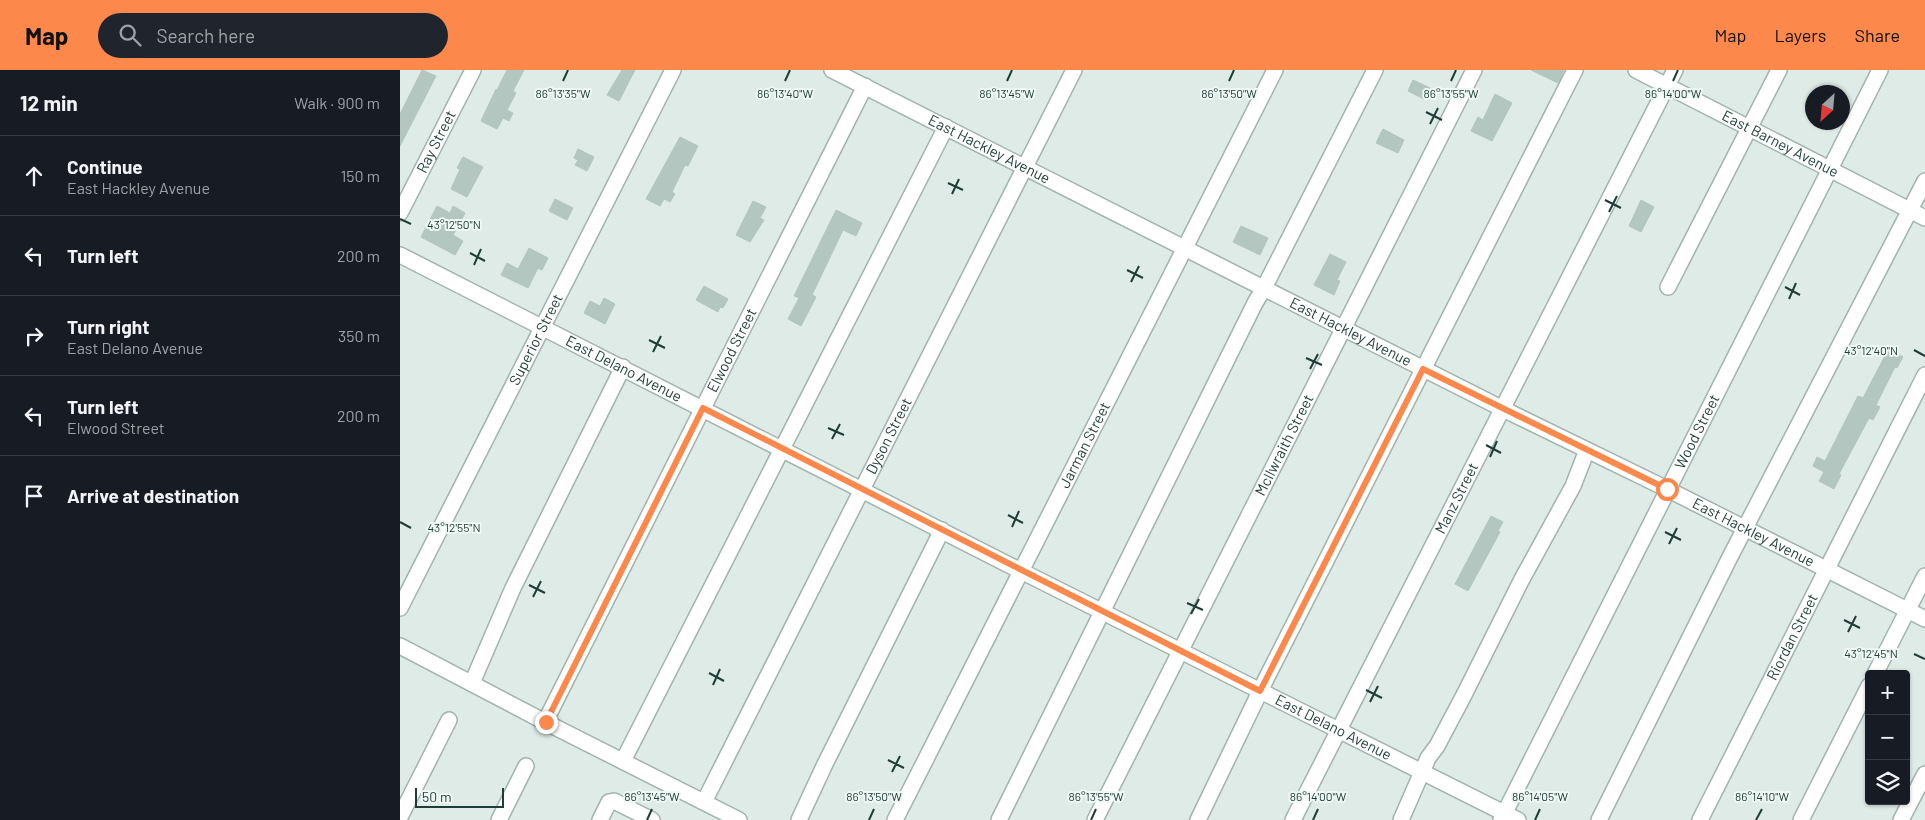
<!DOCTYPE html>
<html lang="en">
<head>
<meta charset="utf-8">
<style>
  body { margin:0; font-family:Barlow,sans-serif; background:#20242c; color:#f1f3f6 }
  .controls { position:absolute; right:15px; bottom:15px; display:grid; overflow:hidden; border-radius:5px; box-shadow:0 1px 4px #0004 }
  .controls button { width:45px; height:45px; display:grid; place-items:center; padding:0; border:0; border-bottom:1px solid #363941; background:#171b24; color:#f1f3f6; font:25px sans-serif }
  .compass { position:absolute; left:1405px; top:15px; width:45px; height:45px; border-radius:50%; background:#171b24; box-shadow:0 1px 4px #0004; rotate:206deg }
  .scale { position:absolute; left:15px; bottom:12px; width:89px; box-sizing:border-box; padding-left:5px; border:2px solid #1e3d37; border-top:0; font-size:14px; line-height:18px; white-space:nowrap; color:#1e3d37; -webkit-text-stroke:4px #eff8f4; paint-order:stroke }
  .stop { position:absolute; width:15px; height:15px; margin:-11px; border:4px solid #fd884b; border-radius:50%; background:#fff }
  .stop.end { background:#fd884b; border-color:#fff; box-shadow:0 1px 5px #0008 }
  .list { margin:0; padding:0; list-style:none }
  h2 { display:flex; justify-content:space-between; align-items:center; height:65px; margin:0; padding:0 20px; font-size:21px }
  h2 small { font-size:16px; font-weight:400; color:#9ea1a6 }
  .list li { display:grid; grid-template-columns:32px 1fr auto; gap:15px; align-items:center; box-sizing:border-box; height:80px; padding:0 20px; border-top:1px solid #363941 }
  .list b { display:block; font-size:19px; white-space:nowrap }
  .list p { margin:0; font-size:16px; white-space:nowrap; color:#9ea1a6 }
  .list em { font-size:16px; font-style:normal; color:#9ea1a6 }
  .icon { flex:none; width:28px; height:28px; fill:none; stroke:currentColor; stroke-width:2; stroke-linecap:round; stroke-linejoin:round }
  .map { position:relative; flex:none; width:1525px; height:750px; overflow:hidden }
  header { display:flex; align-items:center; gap:30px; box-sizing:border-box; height:70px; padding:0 25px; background:#fd884b; color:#111 }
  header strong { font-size:24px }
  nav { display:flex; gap:28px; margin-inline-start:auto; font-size:18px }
  .search { width:350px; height:45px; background:#20242c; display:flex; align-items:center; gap:12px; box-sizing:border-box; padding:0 18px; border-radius:28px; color:#9ea1a6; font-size:19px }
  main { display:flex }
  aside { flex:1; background:#171b24 }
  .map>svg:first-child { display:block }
</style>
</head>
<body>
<header>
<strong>Map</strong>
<div class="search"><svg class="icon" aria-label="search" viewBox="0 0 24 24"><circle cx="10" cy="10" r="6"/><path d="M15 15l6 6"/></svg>Search here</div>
<nav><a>Map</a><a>Layers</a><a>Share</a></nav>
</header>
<main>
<aside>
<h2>12 min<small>Walk · 900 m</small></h2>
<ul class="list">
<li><svg class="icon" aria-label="ahead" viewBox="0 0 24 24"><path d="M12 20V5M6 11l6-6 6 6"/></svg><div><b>Continue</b><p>East Hackley Avenue</p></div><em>150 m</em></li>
<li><svg class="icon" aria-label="left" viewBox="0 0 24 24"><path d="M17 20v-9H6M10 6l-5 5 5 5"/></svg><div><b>Turn left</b></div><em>200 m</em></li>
<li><svg class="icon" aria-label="right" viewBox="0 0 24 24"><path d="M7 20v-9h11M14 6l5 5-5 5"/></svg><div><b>Turn right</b><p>East Delano Avenue</p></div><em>350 m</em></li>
<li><svg class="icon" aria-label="left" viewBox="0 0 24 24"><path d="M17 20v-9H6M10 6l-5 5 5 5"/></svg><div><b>Turn left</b><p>Elwood Street</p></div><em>200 m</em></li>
<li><svg class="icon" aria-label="arrive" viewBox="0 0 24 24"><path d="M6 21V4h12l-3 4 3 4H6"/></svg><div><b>Arrive at destination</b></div></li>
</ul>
</aside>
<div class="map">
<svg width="1525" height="750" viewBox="0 0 1525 750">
  <rect width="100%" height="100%" fill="#dfebe7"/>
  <path fill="#b4c6c0" stroke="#b1c5bf" d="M22 0 36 6 0 76V44Z
    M107 0H124L113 21 116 23 107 40 113 43 109 51 103 48 97 59 81 51 96 19 97 20Z
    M222 0H235L219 31 207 25Z
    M1131 0H1164L1158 13Z
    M1013 10 1030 18 1024 29 1008 21Z
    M1095 24 1112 33 1092 71 1071 61 1078 47 1083 50Z
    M983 59 1004 70 998 83 976 73Z
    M280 67 298 76 288 96 285 95 272 122 275 124 270 132 264 129 260 136 246 129Z
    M178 79 194 87 187 101 175 95 178 90 174 88Z
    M63 87 83 97 67 127 51 119 60 99 57 98Z
    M155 129 173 138 167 150 149 141Z
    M1241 130 1254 137 1241 162 1229 156Z
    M353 131 366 137 360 148 364 150 350 172 336 165Z
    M37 136 50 143 53 136 65 143 53 165 63 171 55 185 21 167Z
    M436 140 462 153 456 166 443 160 412 225 416 227 401 256 388 249 399 228 394 226Z
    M841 156 868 168 860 185 833 172Z
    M129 178 148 188 142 200 138 198 128 218 101 205 107 193 118 199Z
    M930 184 946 192 937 210 940 211 934 225 914 215Z
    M304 216 328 229 323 238 320 237 318 242 296 230Z
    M204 228 215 234 205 254 184 243 190 231 200 236Z
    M1488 280 1503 287 1497 298 1495 297 1476 335 1480 337 1473 350 1469 348 1439 404 1441 405 1434 419 1419 411 1424 402 1413 396 1417 387 1425 391 1458 326 1463 328Z
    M1091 446 1103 452 1098 461 1100 462 1068 521 1055 514Z"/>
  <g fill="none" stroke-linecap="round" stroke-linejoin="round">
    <g stroke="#a1b3af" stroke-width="18">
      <g id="minor">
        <path id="s1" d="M432 0 1103 339 1267 419 1525 549"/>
        <path id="s2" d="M1236 0 1525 148"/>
        <path id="s3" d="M0 143 73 0"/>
        <path id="s4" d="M0 185 607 494 1118 750"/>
        <path d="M1268 217 1379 0"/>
        <path id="s5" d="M0 538 273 0"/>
        <path d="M0 576 145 652 339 750"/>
        <path d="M1475 604 1525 506"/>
        <path d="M72 613 113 518 223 297"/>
        <path id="s6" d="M145 652 465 16"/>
        <path d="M223 691 546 57"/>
        <path id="s7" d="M304 732 674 0"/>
        <path d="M0 747 49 650"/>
        <path d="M99 750 126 696"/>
        <path d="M200 750 209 732 214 731 252 750"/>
        <path d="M399 750 425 694 542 460"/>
        <path id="s8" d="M495 750 875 0"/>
        <path d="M599 750 855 233 864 218 975 0"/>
        <path id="s9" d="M695 750 1074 0"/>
        <path d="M798 750 867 607 1175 0"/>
        <path id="s10" d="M893 750 1275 0"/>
        <path d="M1001 750 1028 688 1037 676 1064 625 1121 511 1173 416 1187 380"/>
        <path id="s11" d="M1101 750 1480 0"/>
        <path d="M1199 750 1330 487 1525 111"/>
        <path id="s12" d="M1300 750 1525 305"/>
        <path d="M1401 750 1469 616"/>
        <path d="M1501 750 1525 704"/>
      </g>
    </g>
    <use href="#minor" stroke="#fff" stroke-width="15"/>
  </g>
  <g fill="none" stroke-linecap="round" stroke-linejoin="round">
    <path stroke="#fd884b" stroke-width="6" d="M146 652 303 338 860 621 1023 299 1267 419"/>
  </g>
  <path fill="none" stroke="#1e3d37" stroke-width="2" d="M163 11 168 0M385 11 390 0M607 11 612 0M829 11 834 0M1051 11 1056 0M1273 11 1278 0M1026 42 1042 50M1030 54 1038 38M548 113 563 120M552 124 559 109M1205 130 1221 138M1209 142 1217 126M0 149 11 154M70 183 85 191M74 195 81 179M727 200 743 208M731 212 739 196M1385 217 1400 225M1389 229 1396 213M249 270 265 278M1514 280 1525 286M253 282 261 266M906 288 922 295M910 299 918 284M428 358 444 365M432 369 440 354M1086 375 1101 383M1090 387 1097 371M608 445 623 453M0 452 11 458M612 457 619 441M1265 462 1281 470M1269 474 1277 458M129 515 145 523M133 527 141 511M787 533 803 540M791 544 799 529M1444 550 1460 558M1448 562 1456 546M1514 584 1525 589M309 603 324 611M313 615 320 599M966 620 982 628M970 632 978 616M488 690 504 698M492 702 500 686M247 750 252 739M469 750 474 739M691 750 696 739M913 750 918 739M1135 750 1140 739M1356 750 1362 739"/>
  <g text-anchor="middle" stroke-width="4" stroke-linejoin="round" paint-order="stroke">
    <g font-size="15" fill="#1e3d37" stroke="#eff8f4">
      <text dy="5" stroke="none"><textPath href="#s3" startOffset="80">Ray Street</textPath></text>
      <text dy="5" stroke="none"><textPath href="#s2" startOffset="162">East Barney Avenue</textPath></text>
      <text dy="5" stroke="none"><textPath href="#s1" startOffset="176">East Hackley Avenue</textPath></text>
      <text dy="5" stroke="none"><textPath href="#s1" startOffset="581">East Hackley Avenue</textPath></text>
      <text dy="5" stroke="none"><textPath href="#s5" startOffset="301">Superior Street</textPath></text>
      <text dy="5" stroke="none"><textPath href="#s6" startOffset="416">Elwood Street</textPath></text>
      <text dy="5" stroke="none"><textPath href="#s4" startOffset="251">East Delano Avenue</textPath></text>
      <text dy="5" stroke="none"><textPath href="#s11" startOffset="435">Wood Street</textPath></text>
      <text dy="5" stroke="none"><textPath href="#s7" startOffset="410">Dyson Street</textPath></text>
      <text dy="5" stroke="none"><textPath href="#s8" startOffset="420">Jarman Street</textPath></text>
      <text dy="5" stroke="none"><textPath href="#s9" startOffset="420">McIlwraith Street</textPath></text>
      <text dy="5" stroke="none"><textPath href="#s10" startOffset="361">Manz Street</textPath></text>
      <text dy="5" stroke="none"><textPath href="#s1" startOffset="1031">East Hackley Avenue</textPath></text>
      <text dy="5" stroke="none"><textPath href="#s12" startOffset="205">Riordan Street</textPath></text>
      <text dy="5" stroke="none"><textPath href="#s4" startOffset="1046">East Delano Avenue</textPath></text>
    </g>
  </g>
  <g font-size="12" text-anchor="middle" fill="#1e3d37" stroke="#eff8f4" stroke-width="4" stroke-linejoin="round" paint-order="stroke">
    <text x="385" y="28">86°13'40"W</text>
    <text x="163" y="28">86°13'35"W</text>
    <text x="607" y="28">86°13'45"W</text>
    <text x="829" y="28">86°13'50"W</text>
    <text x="1051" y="28">86°13'55"W</text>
    <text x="1273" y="28">86°14'00"W</text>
    <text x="54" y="159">43°12'50"N</text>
    <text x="1471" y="285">43°12'40"N</text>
    <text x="54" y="462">43°12'55"N</text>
    <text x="1471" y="588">43°12'45"N</text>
    <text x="252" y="731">86°13'45"W</text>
    <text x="474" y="731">86°13'50"W</text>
    <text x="696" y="731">86°13'55"W</text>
    <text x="918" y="731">86°14'00"W</text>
    <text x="1140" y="731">86°14'05"W</text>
    <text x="1362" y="731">86°14'10"W</text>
  </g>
</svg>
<div class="controls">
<button>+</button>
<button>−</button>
<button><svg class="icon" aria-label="layers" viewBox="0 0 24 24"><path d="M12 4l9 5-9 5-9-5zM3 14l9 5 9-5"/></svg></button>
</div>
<svg class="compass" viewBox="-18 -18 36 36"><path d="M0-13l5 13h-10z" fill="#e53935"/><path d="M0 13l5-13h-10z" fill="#9ea1a6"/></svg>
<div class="scale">50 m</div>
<div class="stop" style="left:1267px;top:419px"></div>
<div class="stop end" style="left:146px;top:652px"></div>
</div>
</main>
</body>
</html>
